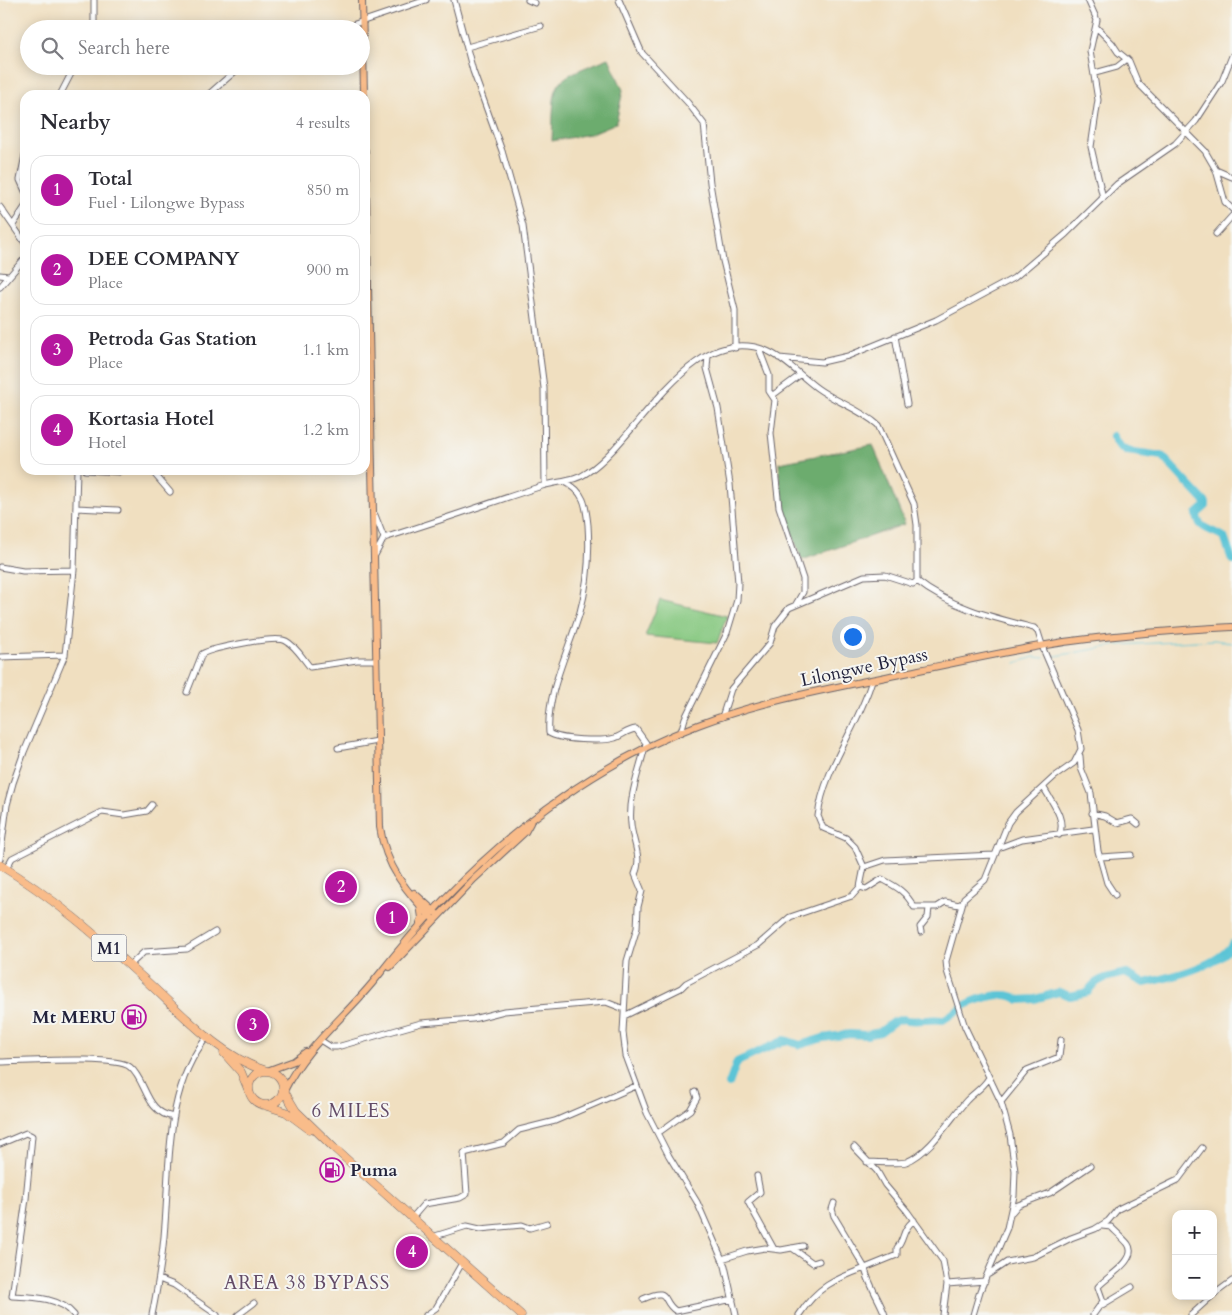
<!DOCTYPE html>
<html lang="en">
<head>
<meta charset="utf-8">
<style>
  body { margin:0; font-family:Cardo,serif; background:#f2f2f3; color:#2b2b33 }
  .controls { position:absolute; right:15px; bottom:15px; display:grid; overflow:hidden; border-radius:10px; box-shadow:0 2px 12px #0003 }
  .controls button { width:45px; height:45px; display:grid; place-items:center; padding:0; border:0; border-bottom:1px solid #e1e1e2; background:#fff; color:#2b2b33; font:25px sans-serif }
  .you { position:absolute; left:852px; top:636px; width:18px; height:18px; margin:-12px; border:4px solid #fff; border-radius:50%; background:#1a73e8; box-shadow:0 0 0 8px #1a73e833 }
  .badge { display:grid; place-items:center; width:32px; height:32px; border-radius:50%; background:#b5179e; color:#fff; font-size:16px; font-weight:700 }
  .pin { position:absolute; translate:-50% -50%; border:2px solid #fff; box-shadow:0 1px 5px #0006 }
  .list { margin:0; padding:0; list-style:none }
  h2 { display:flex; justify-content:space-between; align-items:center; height:65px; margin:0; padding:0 20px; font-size:21px }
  h2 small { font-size:16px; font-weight:400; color:#7c7c81 }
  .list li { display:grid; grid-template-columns:32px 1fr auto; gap:15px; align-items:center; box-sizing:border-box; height:70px; margin:0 10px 10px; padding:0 10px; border:1px solid #e1e1e2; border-radius:15px }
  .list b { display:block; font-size:19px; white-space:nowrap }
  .list p { margin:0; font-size:16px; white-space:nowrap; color:#7c7c81 }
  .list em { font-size:16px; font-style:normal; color:#7c7c81 }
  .icon { flex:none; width:28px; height:28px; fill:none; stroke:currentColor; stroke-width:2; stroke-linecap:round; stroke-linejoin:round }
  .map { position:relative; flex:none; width:1232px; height:1315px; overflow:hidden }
  .search { position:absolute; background:#fff; box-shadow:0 2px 12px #0003; left:20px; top:20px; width:350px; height:55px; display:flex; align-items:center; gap:12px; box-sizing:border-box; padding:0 18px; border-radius:28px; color:#7c7c81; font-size:19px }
  .panel { position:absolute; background:#fff; box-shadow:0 2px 12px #0003; left:20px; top:90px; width:350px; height:385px; border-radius:15px }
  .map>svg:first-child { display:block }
</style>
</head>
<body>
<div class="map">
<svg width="1232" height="1315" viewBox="0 0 1232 1315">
  <rect width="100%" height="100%" fill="#f6f6f2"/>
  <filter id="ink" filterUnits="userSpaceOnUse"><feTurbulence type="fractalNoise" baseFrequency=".02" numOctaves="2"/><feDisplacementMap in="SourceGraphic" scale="10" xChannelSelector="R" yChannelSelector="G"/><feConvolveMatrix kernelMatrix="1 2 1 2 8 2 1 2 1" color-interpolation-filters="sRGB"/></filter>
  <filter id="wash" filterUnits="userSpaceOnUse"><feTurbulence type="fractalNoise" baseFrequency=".0096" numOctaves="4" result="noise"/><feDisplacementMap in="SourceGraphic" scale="20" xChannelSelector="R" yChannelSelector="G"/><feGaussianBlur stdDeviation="1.12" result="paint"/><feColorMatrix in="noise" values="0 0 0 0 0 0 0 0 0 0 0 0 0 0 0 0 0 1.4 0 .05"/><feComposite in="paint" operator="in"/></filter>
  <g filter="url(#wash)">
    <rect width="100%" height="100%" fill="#f0dfc0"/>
    <path fill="#86c880" stroke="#54755e" d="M660 600 727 616 717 643 645 636Z"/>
    <path fill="#6cac6e" stroke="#476754" d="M609 58 623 90 616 123 590 134 552 141C555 77 548 82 609 58Z
      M873 445 905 524 802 560 782 506 779 463Z"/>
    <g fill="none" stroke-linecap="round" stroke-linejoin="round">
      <path stroke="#5bc4d6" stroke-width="1" d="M1050 657 1118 645 1215 640 1232 643
        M1016 663 1034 657 1044 658"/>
      <path stroke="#5bc4d6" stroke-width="8" d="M1113 436 1119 446 1127 451 1162 456 1206 503V506L1197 514C1197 529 1213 530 1224 537L1232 560
        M961 1008C974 999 1006 989 1019 1000L1035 999 1059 992 1070 996 1088 992C1095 978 1110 977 1125 973L1144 983C1168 978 1220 966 1232 944
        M729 1084 737 1062 785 1040 800 1045 823 1038 850 1034 866 1035 880 1032 893 1022 903 1019C914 1023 929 1018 943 1020L958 1010"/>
    </g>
  </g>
  <g filter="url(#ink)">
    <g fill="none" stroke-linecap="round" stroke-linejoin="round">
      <g stroke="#6a646a" stroke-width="7">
        <path id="minor" d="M454 0 473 71 502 151 523 226 544 388 545 485
          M528 0 535 3
          M619 0 642 53 688 103 704 124 710 183 723 261 735 310V348
          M1088 0 1097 20 1090 51 1098 100 1091 147 1103 198
          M1097 28 1112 43 1118 52 1129 61 1138 83 1205 151 1216 170 1232 177
          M94 29V0
          M340 29 426 0
          M467 47 541 26
          M1095 73 1117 67 1127 59
          M60 95 75 66
          M208 95 241 66
          M25 155 20 180 25 191
          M1216 170 1225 202 1232 209
          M0 207 25 243
          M13 225 25 207
          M1216 234 1232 216
          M0 275 8 276
          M0 287 25 258
          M895 336 907 404
          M759 349 769 375V391L775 400 771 433 779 507 803 579V592L796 604
          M779 358 822 362 848 356 936 320 1014 278 1066 234 1117 184 1175 144 1196 121 1222 81 1232 56
          M773 395 800 375
          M85 470 119 472 123 470
          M151 470 170 492
          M565 482C584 491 586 505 588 525 590 555 588 583 580 612 569 650 546 693 549 733 560 740 601 742 615 738 623 735 627 730 636 729L646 743C640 769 628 797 631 824 632 840 643 858 635 874L642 891 638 907 637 928 627 961 623 1032 626 1056 647 1113 669 1156 697 1202 725 1266 736 1315
          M76 508 118 510
          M375 515 384 538
          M374 557 384 538C437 522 489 503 542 486 557 481 575 482 588 472 639 438 690 322 765 350 783 357 801 376 817 388 836 402 860 409 878 425L914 504 917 525V581C949 607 995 618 1034 628L1038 632 1044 651 1078 730 1081 749 1074 763 1054 777 1016 812 1008 823 985 880 964 898 946 961 947 971 965 1027 1001 1102 1010 1135 1015 1171 1014 1196 1007 1228 980 1291 973 1315
          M0 567 23 571 74 570
          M0 657 65 655
          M187 692 202 654C212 648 277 635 286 641 296 646 303 659 310 667L357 660H376
          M722 717 731 689 770 643 775 626 789 608 864 576 885 575 913 584 917 581
          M681 732 685 718 727 633 737 600 738 583 730 484 718 408 707 368 708 356
          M338 748 378 741
          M1080 756 1081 768 1091 793 1098 851 1107 883 1115 895
          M1044 788C1051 801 1067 820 1059 835
          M1092 813 1105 816 1117 823 1132 819 1138 824
          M998 848 1022 839 1093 829
          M1101 857 1131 855
          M0 859 7 805 13 783 24 752 65 655 74 570 77 470
          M864 867 885 860 994 855
          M6 869 12 858 102 812 124 815 147 811 152 805
          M860 887 866 889 882 879C897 887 906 892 914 907H937L945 902 959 905 963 902
          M921 932 920 927 928 917 929 908
          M129 966 144 952 187 949 215 932
          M624 1016 681 988 686 983 758 945 790 917 852 896 860 887 864 867 855 847 846 838 823 828 818 816C824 767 859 726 872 680
          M320 1040 331 1047H337L421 1023 473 1019 504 1011 606 1002 624 1009
          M0 1062C23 1062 115 1055 130 1067 147 1081 145 1113 174 1117
          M1001 1102 1027 1070 1059 1057 1061 1040
          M658 1133 690 1110 697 1098 695 1092
          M0 1144 26 1133 32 1136 26 1199 12 1296C33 1297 60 1297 74 1315
          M854 1147 877 1171 885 1185 907 1211 943 1261 947 1284 985 1281
          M867 1162C877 1162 899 1164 906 1162 930 1153 950 1119 966 1101 973 1093 983 1088 988 1079
          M757 1176 760 1192 748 1202 774 1249
          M1012 1212 1018 1205 1050 1193 1090 1166
          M412 1218 424 1204 460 1198 467 1194 464 1153 504 1143 519 1130 555 1121 636 1086
          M432 1237 467 1226 480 1229 522 1225 530 1228 547 1223
          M792 1248 813 1263 819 1261
          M722 1259 747 1251 765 1248 781 1250 803 1246
          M989 1274 1007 1262 1033 1257 1071 1238 1095 1229 1108 1221 1118 1209 1178 1180 1202 1148
          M159 1279 174 1285 217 1315
          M1213 1295 1232 1281
          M643 1299C672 1286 660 1301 676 1311L733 1299
          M1102 1305 1132 1287
          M152 1315C158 1285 163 1255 165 1224 170 1162 165 1087 208 1036
          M238 1315 254 1303
          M426 1315 436 1308 462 1263
          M799 1315C817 1287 835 1279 865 1268L834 1216 832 1209 834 1203
          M885 1315C880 1300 867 1282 865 1268L897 1255V1248C905 1239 901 1231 914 1220
          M943 1315 947 1284
          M1093 1315 1103 1301 1098 1287C1106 1277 1139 1260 1128 1244 1123 1238 1116 1232 1111 1227L1102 1226
          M1191 1315 1212 1296"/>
      </g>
      <g stroke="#6a646a" stroke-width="8">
        <path id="major" d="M362 0 364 95
          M365 151 380 827C385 866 408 894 434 920
          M414 893 436 913
          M419 927 422 918 420 905
          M390 967 474 879 525 832 530 823
          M267 1071 294 1061 306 1052
          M284 1091C306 1045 348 1015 378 976 461 869 570 773 698 725 769 698 845 686 919 670 969 660 1020 648 1072 641 1125 634 1178 630 1232 627"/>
      </g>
      <g stroke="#6a646a" stroke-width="9">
        <path id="highway" d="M0 865C53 897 98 937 143 978 179 1010 220 1058 267 1071
          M224 1053 241 1072 248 1089
          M249 1088a17 17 0 1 1 34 0a17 17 0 1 1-34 0Z
          M284 1091 296 1111 334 1148 521 1315
          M267 1106 286 1112 309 1129"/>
      </g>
      <use href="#minor" stroke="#fff" stroke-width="5"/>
      <use href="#major" stroke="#f9bc8a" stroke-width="6"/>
      <use href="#highway" stroke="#f9bc8a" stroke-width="8"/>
    </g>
  </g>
  <defs>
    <g id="fuel-ring" transform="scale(1.25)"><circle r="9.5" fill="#f6f6f2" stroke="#b5179e" stroke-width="1.5"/><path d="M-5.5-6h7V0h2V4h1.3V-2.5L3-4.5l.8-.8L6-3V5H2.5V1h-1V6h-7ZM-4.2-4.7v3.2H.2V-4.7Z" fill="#b5179e"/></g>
  </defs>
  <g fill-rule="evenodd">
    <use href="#fuel-ring" x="134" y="1017"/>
    <use href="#fuel-ring" x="332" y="1170"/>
  </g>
  <g text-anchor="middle" stroke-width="4" stroke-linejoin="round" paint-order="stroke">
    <rect fill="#f6f6f2" stroke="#626272" stroke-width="1" x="91.5" y="934.5" width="35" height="27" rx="4"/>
    <g font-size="16" font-weight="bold" fill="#22223b">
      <text x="109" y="954">M1</text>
    </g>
    <g font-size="18" fill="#22223b" stroke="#f6f6f2">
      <text transform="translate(864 667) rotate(-12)" y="6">Lilongwe Bypass</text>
    </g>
    <g font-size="18" font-weight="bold" fill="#22223b" stroke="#f6f6f2" text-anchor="end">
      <text x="116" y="1023">Mt MERU</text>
      <text x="350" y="1176" text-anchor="start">Puma</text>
    </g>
    <g font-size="19" letter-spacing="1" fill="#634b67" stroke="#f6f6f2">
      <text x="351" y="1117">6 MILES</text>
      <text x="307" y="1289">AREA 38 BYPASS</text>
    </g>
  </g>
</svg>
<div class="controls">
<button>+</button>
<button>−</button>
</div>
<div class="you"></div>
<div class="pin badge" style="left:392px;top:918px">1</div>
<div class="pin badge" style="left:341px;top:887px">2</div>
<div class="pin badge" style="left:253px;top:1025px">3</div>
<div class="pin badge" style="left:412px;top:1252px">4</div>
<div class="search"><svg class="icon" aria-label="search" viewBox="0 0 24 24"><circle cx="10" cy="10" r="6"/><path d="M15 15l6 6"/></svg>Search here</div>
<section class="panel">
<h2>Nearby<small>4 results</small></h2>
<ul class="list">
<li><span class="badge">1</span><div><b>Total</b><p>Fuel · Lilongwe Bypass</p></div><em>850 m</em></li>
<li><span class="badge">2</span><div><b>DEE COMPANY</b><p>Place</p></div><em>900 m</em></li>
<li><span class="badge">3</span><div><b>Petroda Gas Station</b><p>Place</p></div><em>1.1 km</em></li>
<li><span class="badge">4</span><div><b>Kortasia Hotel</b><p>Hotel</p></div><em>1.2 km</em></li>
</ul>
</section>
</div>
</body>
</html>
